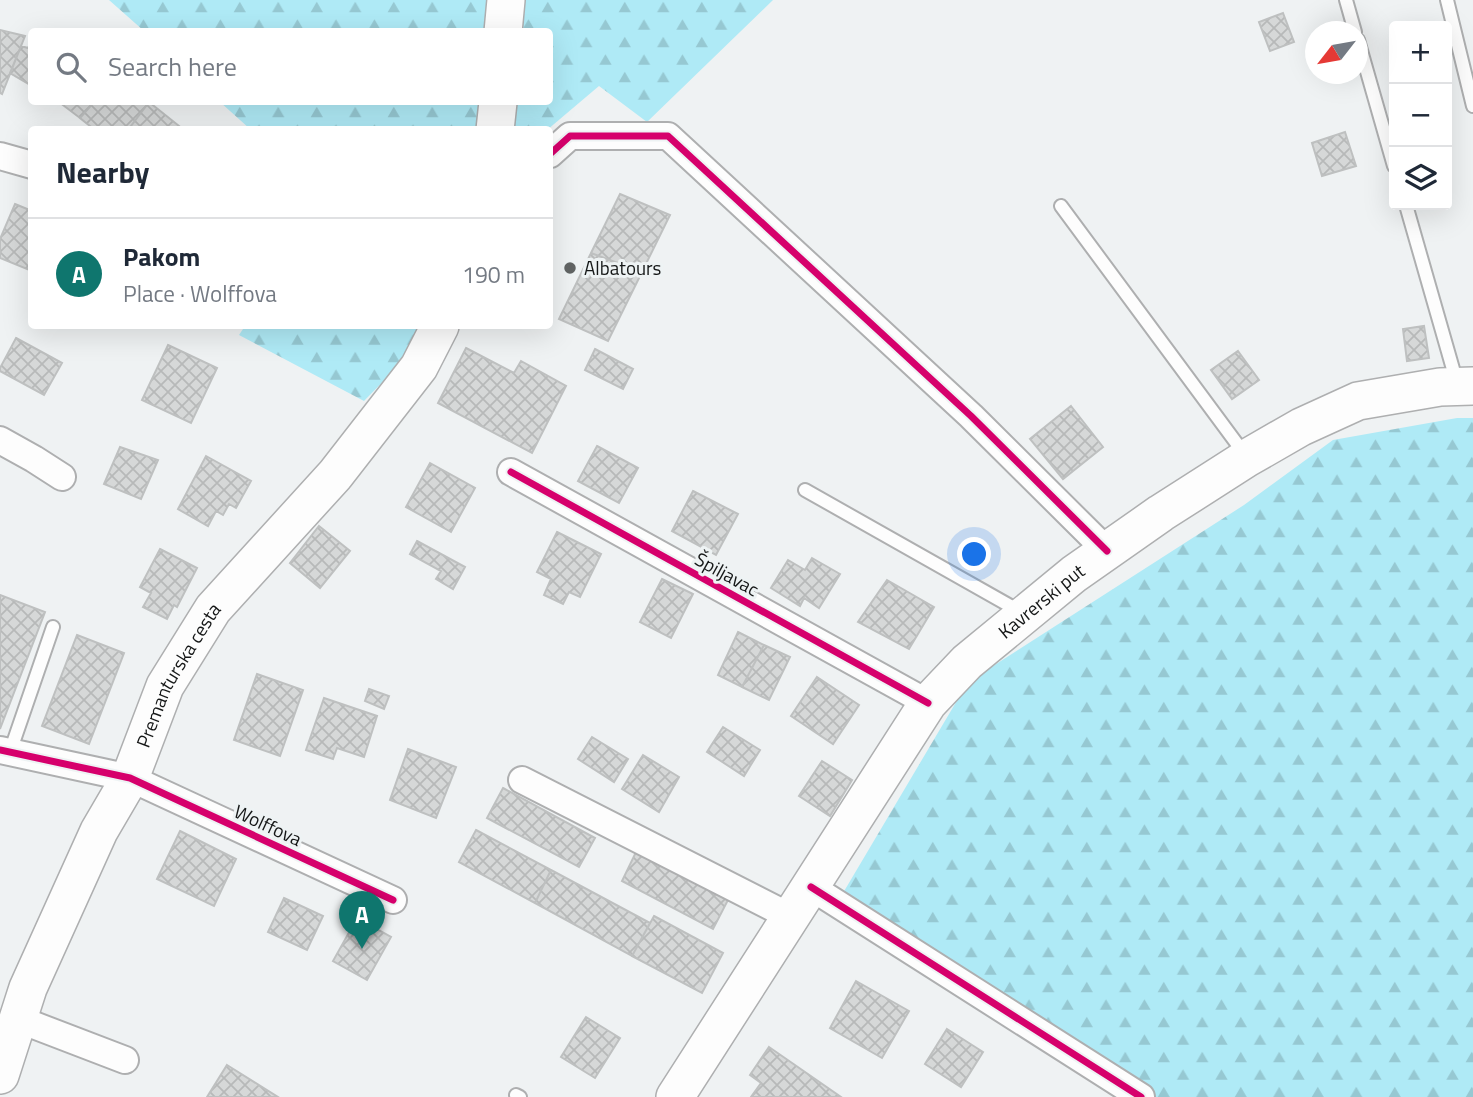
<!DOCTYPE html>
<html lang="en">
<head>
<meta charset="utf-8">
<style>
  body { margin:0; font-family:"Titillium Web",sans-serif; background:#f6f6f7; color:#1f2937 }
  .controls { position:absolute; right:21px; top:21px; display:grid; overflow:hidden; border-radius:7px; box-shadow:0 7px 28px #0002 }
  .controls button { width:63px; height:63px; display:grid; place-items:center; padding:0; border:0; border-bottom:2px solid #e0e1e3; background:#fff; color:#1f2937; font:35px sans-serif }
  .compass { position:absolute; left:1305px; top:21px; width:63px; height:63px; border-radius:50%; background:#fff; box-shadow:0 7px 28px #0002; rotate:239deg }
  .you { position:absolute; left:975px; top:555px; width:24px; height:24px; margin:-18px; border:5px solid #fff; border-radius:50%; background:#1a73e8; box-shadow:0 0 0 10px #1a73e833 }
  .badge { display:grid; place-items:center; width:46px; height:46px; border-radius:50%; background:#0f766e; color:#fff; font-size:23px; font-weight:700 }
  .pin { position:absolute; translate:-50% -58px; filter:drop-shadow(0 2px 4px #0008) }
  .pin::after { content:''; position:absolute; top:37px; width:24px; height:21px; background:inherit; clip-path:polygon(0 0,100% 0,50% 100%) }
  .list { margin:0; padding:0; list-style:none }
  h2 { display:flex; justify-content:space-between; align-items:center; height:91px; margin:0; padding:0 28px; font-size:30px }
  h2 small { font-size:23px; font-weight:400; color:#747a83 }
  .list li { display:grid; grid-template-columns:46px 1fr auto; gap:21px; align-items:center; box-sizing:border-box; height:112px; padding:0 28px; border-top:2px solid #e0e1e3 }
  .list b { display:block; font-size:26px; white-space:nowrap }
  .list p { margin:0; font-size:23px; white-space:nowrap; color:#747a83 }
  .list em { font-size:23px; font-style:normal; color:#747a83 }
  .icon { flex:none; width:38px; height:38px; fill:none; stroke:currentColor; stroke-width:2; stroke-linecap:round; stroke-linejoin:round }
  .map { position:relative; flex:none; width:1473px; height:1097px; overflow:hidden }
  .search { position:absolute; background:#fff; box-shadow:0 7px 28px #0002; left:28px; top:28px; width:525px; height:77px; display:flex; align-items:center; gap:18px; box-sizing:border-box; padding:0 24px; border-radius:7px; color:#747a83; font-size:26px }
  .panel { position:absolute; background:#fff; box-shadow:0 7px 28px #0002; left:28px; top:126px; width:525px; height:203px; border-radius:7px }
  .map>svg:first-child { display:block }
</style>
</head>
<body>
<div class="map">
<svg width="1473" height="1097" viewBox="0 0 1473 1097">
  <defs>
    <pattern id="forest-firs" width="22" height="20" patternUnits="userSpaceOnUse" patternTransform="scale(1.75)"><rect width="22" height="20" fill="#afeaf6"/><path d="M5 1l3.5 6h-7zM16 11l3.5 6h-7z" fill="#96c8d2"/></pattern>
    <pattern id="building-cross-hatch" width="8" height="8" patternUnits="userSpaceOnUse" patternTransform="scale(1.75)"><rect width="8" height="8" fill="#d6d8d8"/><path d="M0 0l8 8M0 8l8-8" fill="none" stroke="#b7b9b9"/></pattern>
  </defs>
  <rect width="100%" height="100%" fill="#eff2f3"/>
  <path fill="url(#forest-firs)" d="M109 0H773L647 122 599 86 547 130 250 129 220 102H550V32L144 31Z
    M245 326H417L410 354 364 401 239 335Z
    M1457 418H1473V1097H1156L1109 1069 843 893 968 682 1244 505 1333 440Z"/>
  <path fill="url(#building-cross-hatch)" stroke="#bec0c0" stroke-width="2" d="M1283 13 1294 42 1270 51 1259 22Z
    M0 30 25 36 2 94 0 93Z
    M32 41V86L10 73 21 46 28 48Z
    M59 102H94L80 118Z
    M94 102H149L128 130H95L80 118Z
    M149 102 184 130H128Z
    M1345 132 1356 166 1322 176 1312 143Z
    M620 194 670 215 642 272 591 253Z
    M15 204 32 211V271L0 258V239Z
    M591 253 642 272 608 341 559 319Z
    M1424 326 1429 358 1407 361 1403 329Z
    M16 338 62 363 44 395 0 371V368Z
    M168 345 217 368 191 423 142 400Z
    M466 348 514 373 521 361 566 386 532 453 438 403Z
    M595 349 633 369 623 389 585 370Z
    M1238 351 1259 380 1232 399 1211 370Z
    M1071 406 1103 447 1063 479 1030 439Z
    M597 446 638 468 619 503 578 481Z
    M120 447 158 460 141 499 104 484Z
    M206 456 251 481 236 508 229 504 223 515 216 511 208 526 178 509Z
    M430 463 475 488 451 532 406 507Z
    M693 491 738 514 716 555 672 531Z
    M319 526 350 551 320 588 290 563Z
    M557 532 601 554 580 597 569 592 563 604 544 595 551 579 537 572Z
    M417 541 465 567 453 589 436 579 441 571 410 554Z
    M160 549 197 568 177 607 174 605 167 619 143 607 151 593 140 587Z
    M812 558 840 574 819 608 804 598 800 606 771 588 788 560 805 570Z
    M662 579 693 594 671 638 640 622Z
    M887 580 934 607 909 649 858 622Z
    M0 595 45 612 0 729Z
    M738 632 764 645 742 687 718 675Z
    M77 635 124 653 89 744 42 726Z
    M764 645 790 657 769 700 742 687Z
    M257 674 303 690 280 756 234 740Z
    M817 677 859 705 833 744 791 716Z
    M369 689 389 696 384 709 365 701Z
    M324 698 377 716 364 757 337 748 333 759 306 750Z
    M723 727 760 750 744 776 707 752Z
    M592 737 628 759 614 782 578 759Z
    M408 749 456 767 436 818 390 800Z
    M643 755 679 777 659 812 622 789Z
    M822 761 852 780 830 816 799 796Z
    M503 788 595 838 579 867 487 818Z
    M476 830 551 870 535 903 459 862Z
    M180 831 236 859 214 906 157 879Z
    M636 852 728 900 713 929 622 881Z
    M551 870 650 923 632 956 535 903Z
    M284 898 323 916 307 950 268 932Z
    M654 916 723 953 702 993 632 956Z
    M357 918 391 937 367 980 333 961Z
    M856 981 909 1011 882 1058 830 1028Z
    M586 1017 620 1038 595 1078 561 1057Z
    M947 1029 983 1052 961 1087 925 1064Z
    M769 1047 841 1097H751L761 1083 750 1075Z
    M227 1065 278 1097H207Z"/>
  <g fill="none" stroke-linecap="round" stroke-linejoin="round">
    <g stroke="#aeafb0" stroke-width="16">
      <path id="lane" d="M1346 0 1355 32
        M1447 0 1473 106
        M1358 40 1394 166
        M1406 205 1457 383
        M1061 206 1246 456
        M805 490 1021 612
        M10 752 53 627
        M516 1095 520 1097"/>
    </g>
    <g stroke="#aeafb0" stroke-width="30">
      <path id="street" d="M550 154 570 136H668L971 416 1107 551
        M0 156 32 165
        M0 440 34 459 62 477
        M511 472 928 703
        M0 750 130 778 393 900
        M522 780 791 917
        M811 887 1141 1097
        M18 1019 125 1060"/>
    </g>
    <g stroke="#aeafb0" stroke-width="40">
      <g id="secondary">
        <path d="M503 32 506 0"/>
        <path d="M495 130 498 102"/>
        <path id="s1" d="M0 1075 28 988 99 831 130 778 165 686 213 609 335 475 419 367 440 326"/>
        <path id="s2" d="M675 1097 928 703 967 662 1074 574 1161 513 1247 458 1301 427 1358 401 1440 387 1473 386"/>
      </g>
    </g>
    <use href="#lane" stroke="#fdfdfd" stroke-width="12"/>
    <use href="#street" stroke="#fdfdfd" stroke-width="26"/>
    <use href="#secondary" stroke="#fdfdfd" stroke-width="37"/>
    <g stroke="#eef3f4" stroke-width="11">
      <path id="cycleway" d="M550 154 570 136H668L971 416 1107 551
        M511 472 928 703
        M0 750 130 778 393 900
        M811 887 1141 1097"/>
    </g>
    <use href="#cycleway" stroke="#d6006c" stroke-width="7"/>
  </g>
  <circle fill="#616464" stroke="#eef3f4" stroke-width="2.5" cx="570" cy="268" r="7"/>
  <g text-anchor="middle" stroke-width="6" stroke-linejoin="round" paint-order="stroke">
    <g font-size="19" fill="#151717" stroke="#eef3f4" text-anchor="start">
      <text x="584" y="275">Albatours</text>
    </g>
    <g font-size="19" fill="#151717" stroke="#eef3f4">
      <text transform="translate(727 574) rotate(29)" y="7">Špiljavac</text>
      <text dy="7" stroke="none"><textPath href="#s2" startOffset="621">Kavrerski put</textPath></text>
      <text dy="7" stroke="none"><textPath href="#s1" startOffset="439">Premanturska cesta</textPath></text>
      <text transform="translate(268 825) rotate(25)" y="7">Wolffova</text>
    </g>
  </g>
</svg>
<div class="controls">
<button>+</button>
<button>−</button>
<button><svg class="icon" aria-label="layers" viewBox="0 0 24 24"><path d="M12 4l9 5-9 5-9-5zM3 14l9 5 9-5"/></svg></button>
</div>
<svg class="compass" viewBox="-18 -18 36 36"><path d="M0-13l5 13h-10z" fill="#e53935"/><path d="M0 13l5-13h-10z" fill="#747a83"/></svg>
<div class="you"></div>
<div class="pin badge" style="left:362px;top:949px">A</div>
<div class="search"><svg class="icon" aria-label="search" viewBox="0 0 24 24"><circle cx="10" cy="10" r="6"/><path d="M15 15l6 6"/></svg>Search here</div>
<section class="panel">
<h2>Nearby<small></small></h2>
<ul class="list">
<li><span class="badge">A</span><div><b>Pakom</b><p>Place · Wolffova</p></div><em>190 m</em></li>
</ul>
</section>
</div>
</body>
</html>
